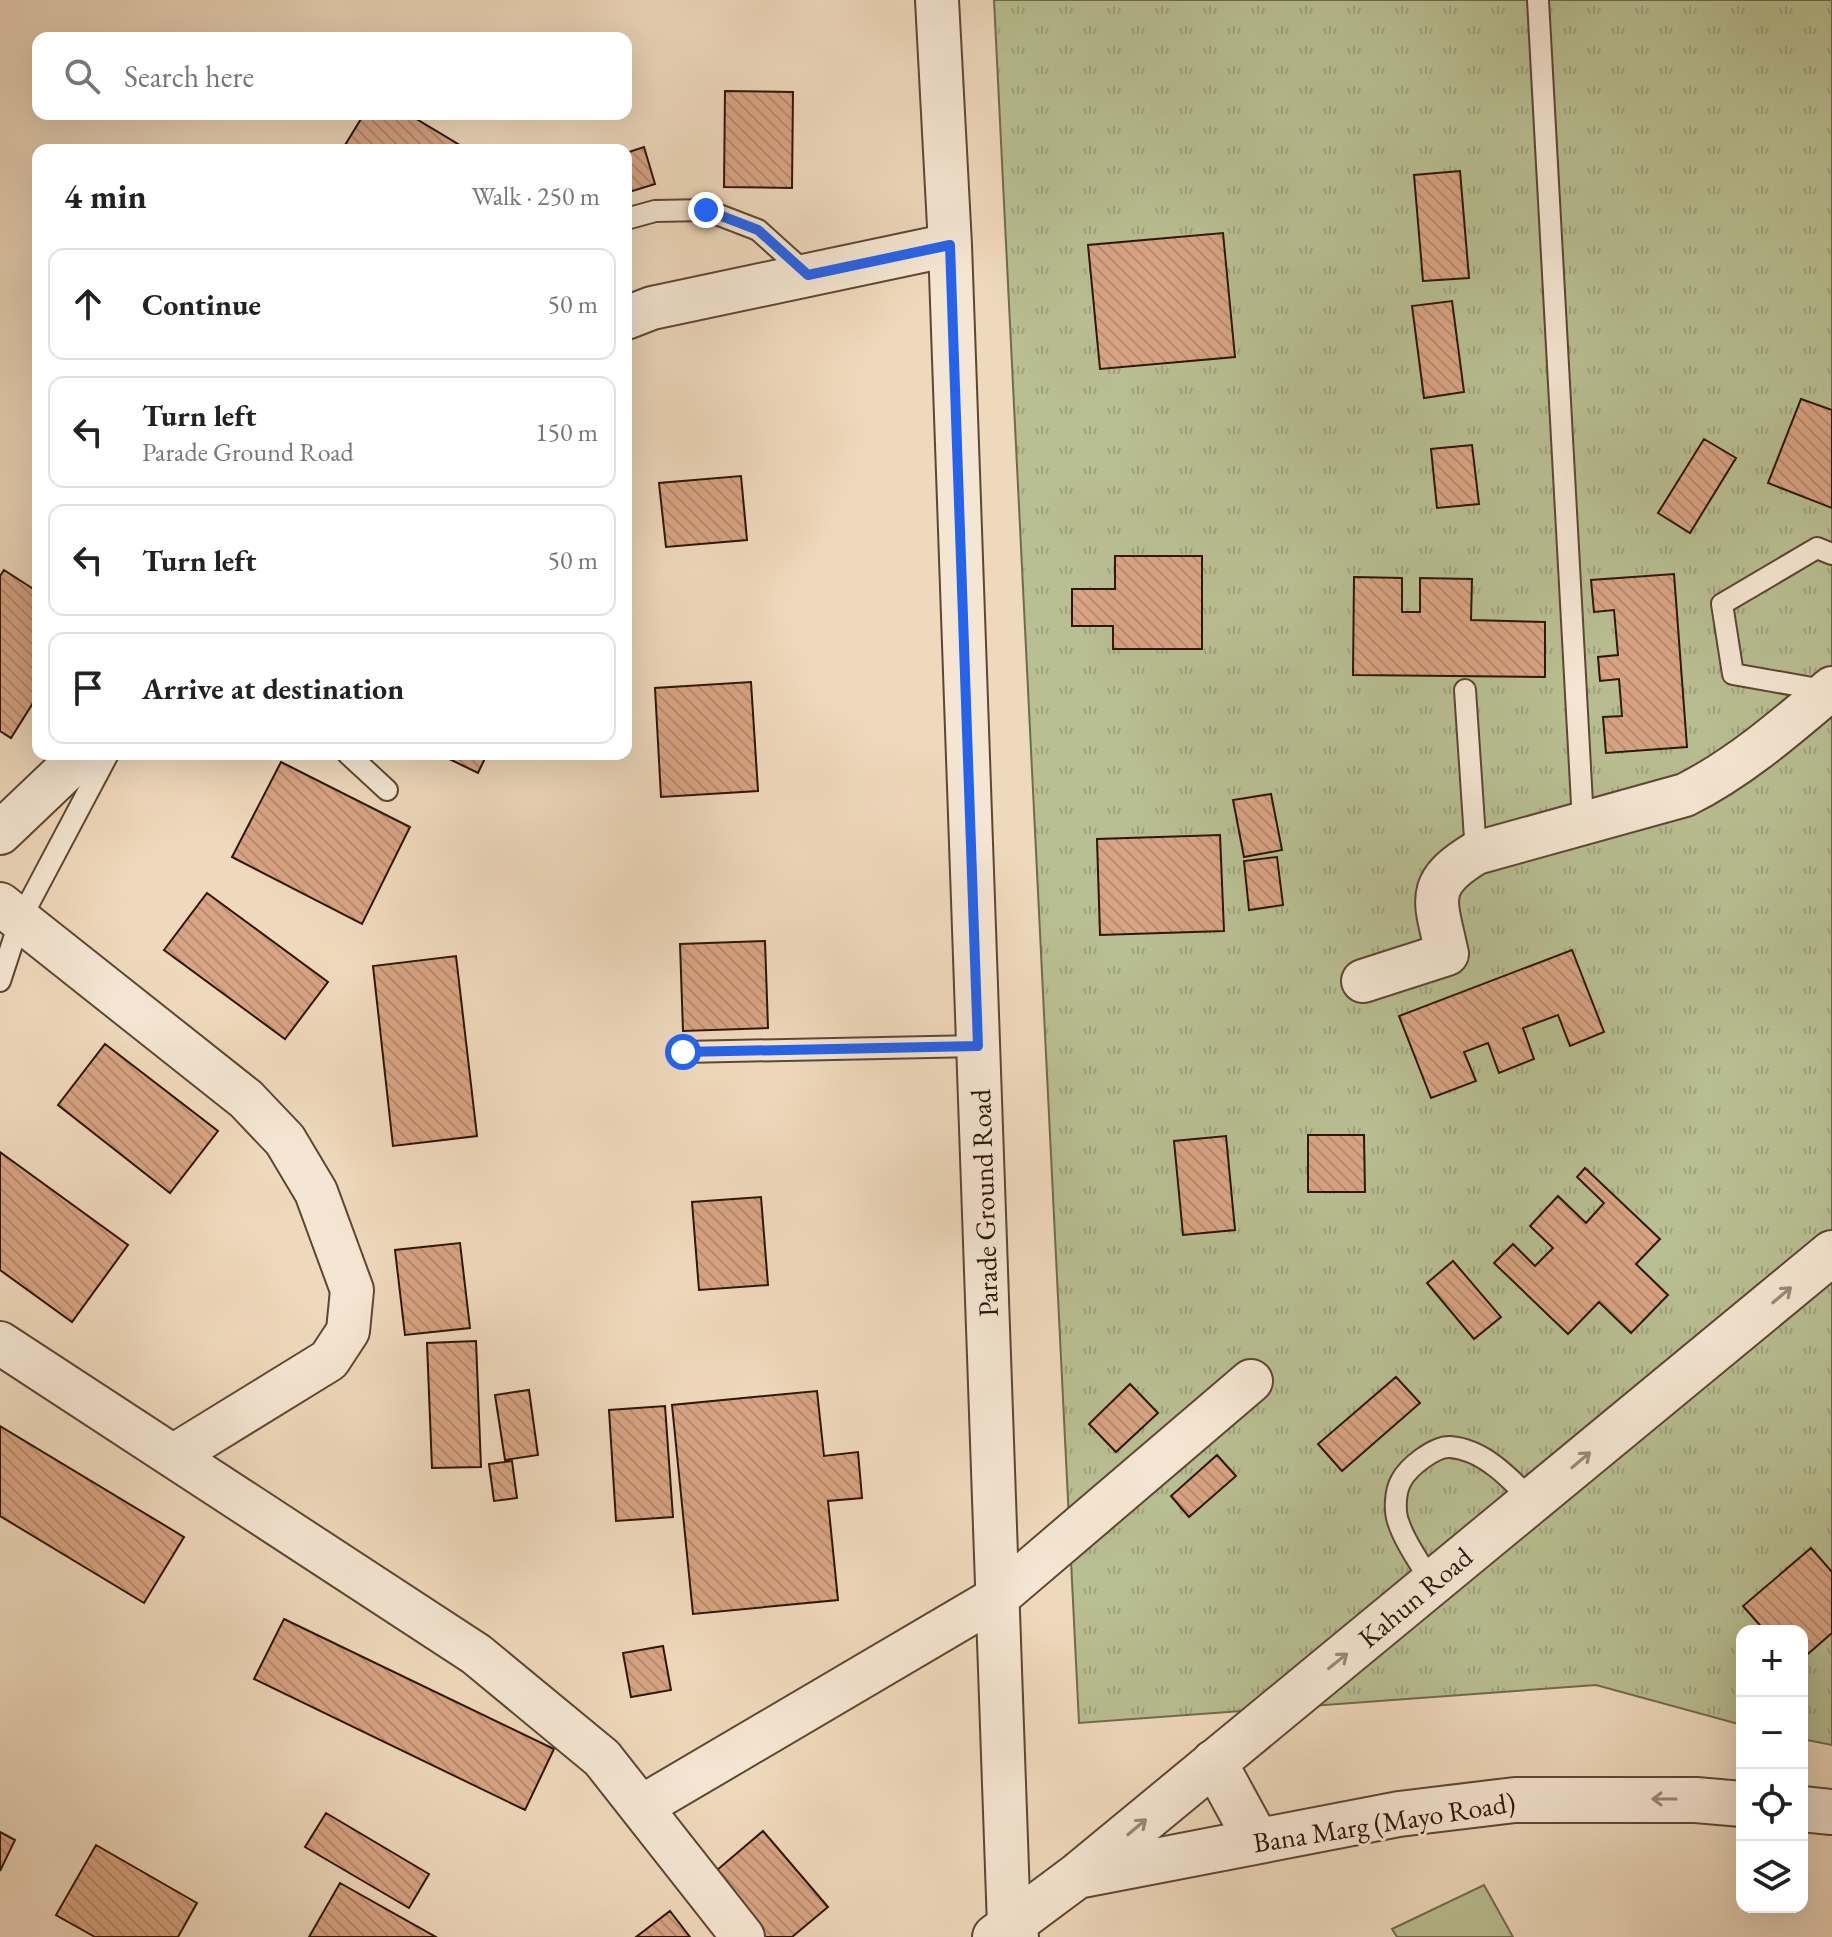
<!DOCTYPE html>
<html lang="en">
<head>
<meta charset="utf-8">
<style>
  body { margin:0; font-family:"EB Garamond",serif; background:#f6f6f6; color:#222 }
  .controls { position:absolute; right:24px; bottom:24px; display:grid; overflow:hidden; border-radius:16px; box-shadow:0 8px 32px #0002 }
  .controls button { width:72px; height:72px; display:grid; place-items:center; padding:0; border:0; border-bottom:2px solid #e0e0e0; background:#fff; color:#222; font:40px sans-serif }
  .stop { position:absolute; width:24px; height:24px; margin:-18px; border:6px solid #2563eb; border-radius:50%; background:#fff }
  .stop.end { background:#2563eb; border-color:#fff; box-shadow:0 2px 8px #0008 }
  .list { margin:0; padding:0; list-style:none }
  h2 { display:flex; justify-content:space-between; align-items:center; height:104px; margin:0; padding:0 32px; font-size:34px }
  h2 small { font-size:26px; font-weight:400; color:#767676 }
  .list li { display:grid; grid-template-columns:52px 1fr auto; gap:24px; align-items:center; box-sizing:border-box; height:112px; margin:0 16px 16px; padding:0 16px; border:2px solid #e0e0e0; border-radius:16px }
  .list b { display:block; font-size:30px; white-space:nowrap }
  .list p { margin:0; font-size:26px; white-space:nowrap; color:#767676 }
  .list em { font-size:26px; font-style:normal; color:#767676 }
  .icon { flex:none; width:44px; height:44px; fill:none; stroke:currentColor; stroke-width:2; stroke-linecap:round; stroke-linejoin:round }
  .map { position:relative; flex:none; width:1832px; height:1937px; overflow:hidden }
  .search { position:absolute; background:#fff; box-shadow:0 8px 32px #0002; left:32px; top:32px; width:600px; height:88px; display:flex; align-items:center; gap:20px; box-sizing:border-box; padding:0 28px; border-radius:16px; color:#767676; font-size:30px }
  .panel { position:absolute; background:#fff; box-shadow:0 8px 32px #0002; left:32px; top:144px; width:600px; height:616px; border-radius:16px }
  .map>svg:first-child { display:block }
</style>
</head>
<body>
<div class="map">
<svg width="1832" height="1937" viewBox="0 0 1832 1937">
  <defs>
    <pattern id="park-tufts" width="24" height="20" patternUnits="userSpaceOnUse" patternTransform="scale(2)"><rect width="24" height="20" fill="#b8bf92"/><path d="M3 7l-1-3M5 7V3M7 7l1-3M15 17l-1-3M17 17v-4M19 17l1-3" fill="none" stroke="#9ea37c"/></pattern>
    <pattern id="building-back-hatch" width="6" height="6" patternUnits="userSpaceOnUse" patternTransform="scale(2)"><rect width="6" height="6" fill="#d8a483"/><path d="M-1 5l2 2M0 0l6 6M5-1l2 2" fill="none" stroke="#ba8c70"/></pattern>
  </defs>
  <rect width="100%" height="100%" fill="#efd9bc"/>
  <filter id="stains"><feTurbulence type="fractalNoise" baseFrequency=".0025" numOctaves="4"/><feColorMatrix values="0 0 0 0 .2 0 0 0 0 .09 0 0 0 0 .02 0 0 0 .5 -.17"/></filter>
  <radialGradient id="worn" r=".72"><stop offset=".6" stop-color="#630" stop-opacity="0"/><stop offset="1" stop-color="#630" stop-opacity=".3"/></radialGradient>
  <path fill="url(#park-tufts)" stroke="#726a4d" stroke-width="2" d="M994 0H1832V1745L1802 1739V1631H1742V1725L1596 1685 1079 1723Z"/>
  <path fill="#b8bf92" stroke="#726a4d" stroke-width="2" d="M1484 1885 1513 1937H1397L1392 1929Z"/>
  <path fill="url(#building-back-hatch)" stroke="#2d1508" stroke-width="2" d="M725 91 793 92 792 188 724 187Z
    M364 114H408L468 150H342Z
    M644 147 655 184 626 193V153Z
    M1460 171 1469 278 1423 281 1414 175Z
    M1223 233 1235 357 1100 369 1088 245Z
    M1452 301 1464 392 1424 398 1412 306Z
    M1801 399 1832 410V508L1768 483Z
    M1704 439 1736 458 1690 533 1658 513Z
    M1472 445 1479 504 1437 508 1431 449Z
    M741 476 747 540 666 547 659 483Z
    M1115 556H1202V649H1113V626H1072V589H1115Z
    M4 570 38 592V695L11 738 0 731V576Z
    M1674 574 1687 747 1606 753 1603 717 1622 716 1619 679 1600 681 1598 657 1618 655 1614 610 1594 612 1591 580Z
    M1354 577 1402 578V612H1420V578L1472 579 1471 620 1545 622V677L1353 675Z
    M751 682 758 791 661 797 655 688Z
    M439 754H487L478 773Z
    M281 762 410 827 362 924 232 857Z
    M1271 794 1282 850 1244 857 1233 800Z
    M1220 835 1224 931 1100 935 1097 839Z
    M1277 857 1283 905 1249 910 1244 861Z
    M207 893 328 982 285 1039 164 950Z
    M765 941 768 1028 683 1031 680 944Z
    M1572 950 1604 1032 1570 1046 1558 1015 1523 1028 1534 1059 1499 1073 1488 1043 1464 1052 1476 1081 1431 1098 1399 1016Z
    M456 956 477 1136 393 1146 373 966Z
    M105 1044 218 1131 170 1193 58 1105Z
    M1308 1135H1364L1365 1192H1308Z
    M1226 1136 1235 1230 1183 1235 1174 1141Z
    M0 1152 128 1245 72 1322 0 1270Z
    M1585 1168 1660 1239 1636 1264 1668 1295 1631 1333 1599 1302 1568 1334 1494 1263 1513 1244 1535 1266 1553 1248 1530 1226 1558 1196 1586 1223 1604 1203 1577 1177Z
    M761 1197 768 1285 699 1290 692 1202Z
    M460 1243 470 1328 405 1335 395 1250Z
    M1453 1261 1501 1317 1474 1339 1427 1283Z
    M476 1341 481 1467 432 1468 427 1343Z
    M1396 1377 1420 1403 1342 1471 1318 1444Z
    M1130 1384 1158 1413 1116 1452 1089 1424Z
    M529 1390 538 1455 505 1460 495 1395Z
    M817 1391 824 1456 858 1452 862 1498 828 1501 838 1600 693 1614 672 1405Z
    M665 1406 673 1517 616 1521 609 1410Z
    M0 1426 184 1537 144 1603 0 1516Z
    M1217 1455 1236 1476 1189 1517 1171 1496Z
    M512 1461 517 1498 494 1501 489 1464Z
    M1811 1548 1832 1572V1633L1802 1659V1631H1765L1743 1606Z
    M284 1619 554 1749 525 1810 254 1679Z
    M663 1646 671 1690 631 1697 623 1653Z
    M326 1813 429 1874 409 1908 305 1847Z
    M763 1831 828 1907 792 1937H762L710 1876Z
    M0 1832 15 1840 0 1871Z
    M96 1845 197 1903 178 1937H95L56 1915Z
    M340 1883 436 1937H309Z
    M670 1911 690 1937H636Z"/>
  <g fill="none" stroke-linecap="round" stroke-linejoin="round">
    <g stroke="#5e4635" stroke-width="24">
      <path id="service" d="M1538 0 1583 822
        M626 219 655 211 706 210 758 230 808 275
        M1465 690 1476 853
        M1829 691 1733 674 1722 604 1817 548 1832 554
        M348 754 387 790
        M0 981 20 920 108 754
        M683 1052 978 1046
        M1432 1583C1421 1564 1406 1545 1399 1524 1394 1512 1395 1492 1401 1481 1408 1467 1435 1446 1450 1447 1483 1449 1511 1479 1532 1501"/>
    </g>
    <g stroke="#5e4635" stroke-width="46">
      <path id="minor" d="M937 0 950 245 1009 1926 1017 1937
        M626 318 652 308 950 245
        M0 833 83 754
        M0 904 246 1099 285 1140 316 1192 352 1290 348 1331 329 1360 173 1456
        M1363 981 1447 954C1436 901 1423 885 1476 853L1685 795C1739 768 1786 727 1832 688
        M0 1343 476 1654 602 1758 743 1937
        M641 1807 998 1597 1251 1381"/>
    </g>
    <g stroke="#5e4635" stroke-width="48">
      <path id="tertiary" d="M1214 1762 1257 1841
        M1802 1809 1832 1812
        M1083 1875 1399 1814 1515 1800H1696L1742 1804
        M995 1937 1077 1876 1832 1253"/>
    </g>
    <use href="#service" stroke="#f5e6d3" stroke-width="20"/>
    <use href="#minor" stroke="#f5e6d3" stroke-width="42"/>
    <use href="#tertiary" stroke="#f5e6d3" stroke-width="44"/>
  </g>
  <defs><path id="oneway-shaft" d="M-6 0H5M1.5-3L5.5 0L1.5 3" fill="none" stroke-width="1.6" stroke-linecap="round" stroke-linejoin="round" transform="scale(2)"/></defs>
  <g stroke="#9b8878">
    <use href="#oneway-shaft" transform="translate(1782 1295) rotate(-40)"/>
    <use href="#oneway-shaft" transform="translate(1581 1460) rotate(-40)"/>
    <use href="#oneway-shaft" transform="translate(1338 1661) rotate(-39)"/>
    <use href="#oneway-shaft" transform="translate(1664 1799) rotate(-180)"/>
    <use href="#oneway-shaft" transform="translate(1137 1827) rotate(-40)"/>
  </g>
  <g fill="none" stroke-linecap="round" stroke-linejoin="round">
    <path stroke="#2563eb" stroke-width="10" d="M683 1052 978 1046 950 245 808 275 758 230 706 210"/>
  </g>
  <g text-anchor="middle" stroke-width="6" stroke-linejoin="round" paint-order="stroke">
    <g font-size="28" fill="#2d1508" stroke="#f5e6d3">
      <text transform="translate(984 1203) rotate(-92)" y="10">Parade Ground Road</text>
      <text transform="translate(1415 1597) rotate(-40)" y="10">Kahun Road</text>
      <text transform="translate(1384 1822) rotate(-9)" y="10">Bana Marg (Mayo Road)</text>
    </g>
  </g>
  <rect width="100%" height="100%" filter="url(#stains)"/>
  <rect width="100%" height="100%" fill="url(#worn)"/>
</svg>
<div class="controls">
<button>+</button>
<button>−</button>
<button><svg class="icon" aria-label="locate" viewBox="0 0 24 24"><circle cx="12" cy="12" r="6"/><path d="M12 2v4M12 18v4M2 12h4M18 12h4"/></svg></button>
<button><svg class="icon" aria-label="layers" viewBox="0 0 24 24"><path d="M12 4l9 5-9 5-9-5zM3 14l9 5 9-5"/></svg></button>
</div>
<div class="stop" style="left:683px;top:1052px"></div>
<div class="stop end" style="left:706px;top:210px"></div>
<div class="search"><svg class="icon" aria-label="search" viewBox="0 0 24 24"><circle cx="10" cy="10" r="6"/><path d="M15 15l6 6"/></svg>Search here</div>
<section class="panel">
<h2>4 min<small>Walk · 250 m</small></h2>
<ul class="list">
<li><svg class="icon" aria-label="ahead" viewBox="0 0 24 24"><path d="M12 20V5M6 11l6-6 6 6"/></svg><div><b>Continue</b></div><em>50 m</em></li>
<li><svg class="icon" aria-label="left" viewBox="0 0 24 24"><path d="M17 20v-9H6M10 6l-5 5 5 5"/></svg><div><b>Turn left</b><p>Parade Ground Road</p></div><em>150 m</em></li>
<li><svg class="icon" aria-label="left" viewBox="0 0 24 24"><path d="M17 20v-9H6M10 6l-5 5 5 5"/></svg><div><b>Turn left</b></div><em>50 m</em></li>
<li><svg class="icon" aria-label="arrive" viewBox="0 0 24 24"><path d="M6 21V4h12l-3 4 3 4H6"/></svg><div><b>Arrive at destination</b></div></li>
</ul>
</section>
</div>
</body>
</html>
